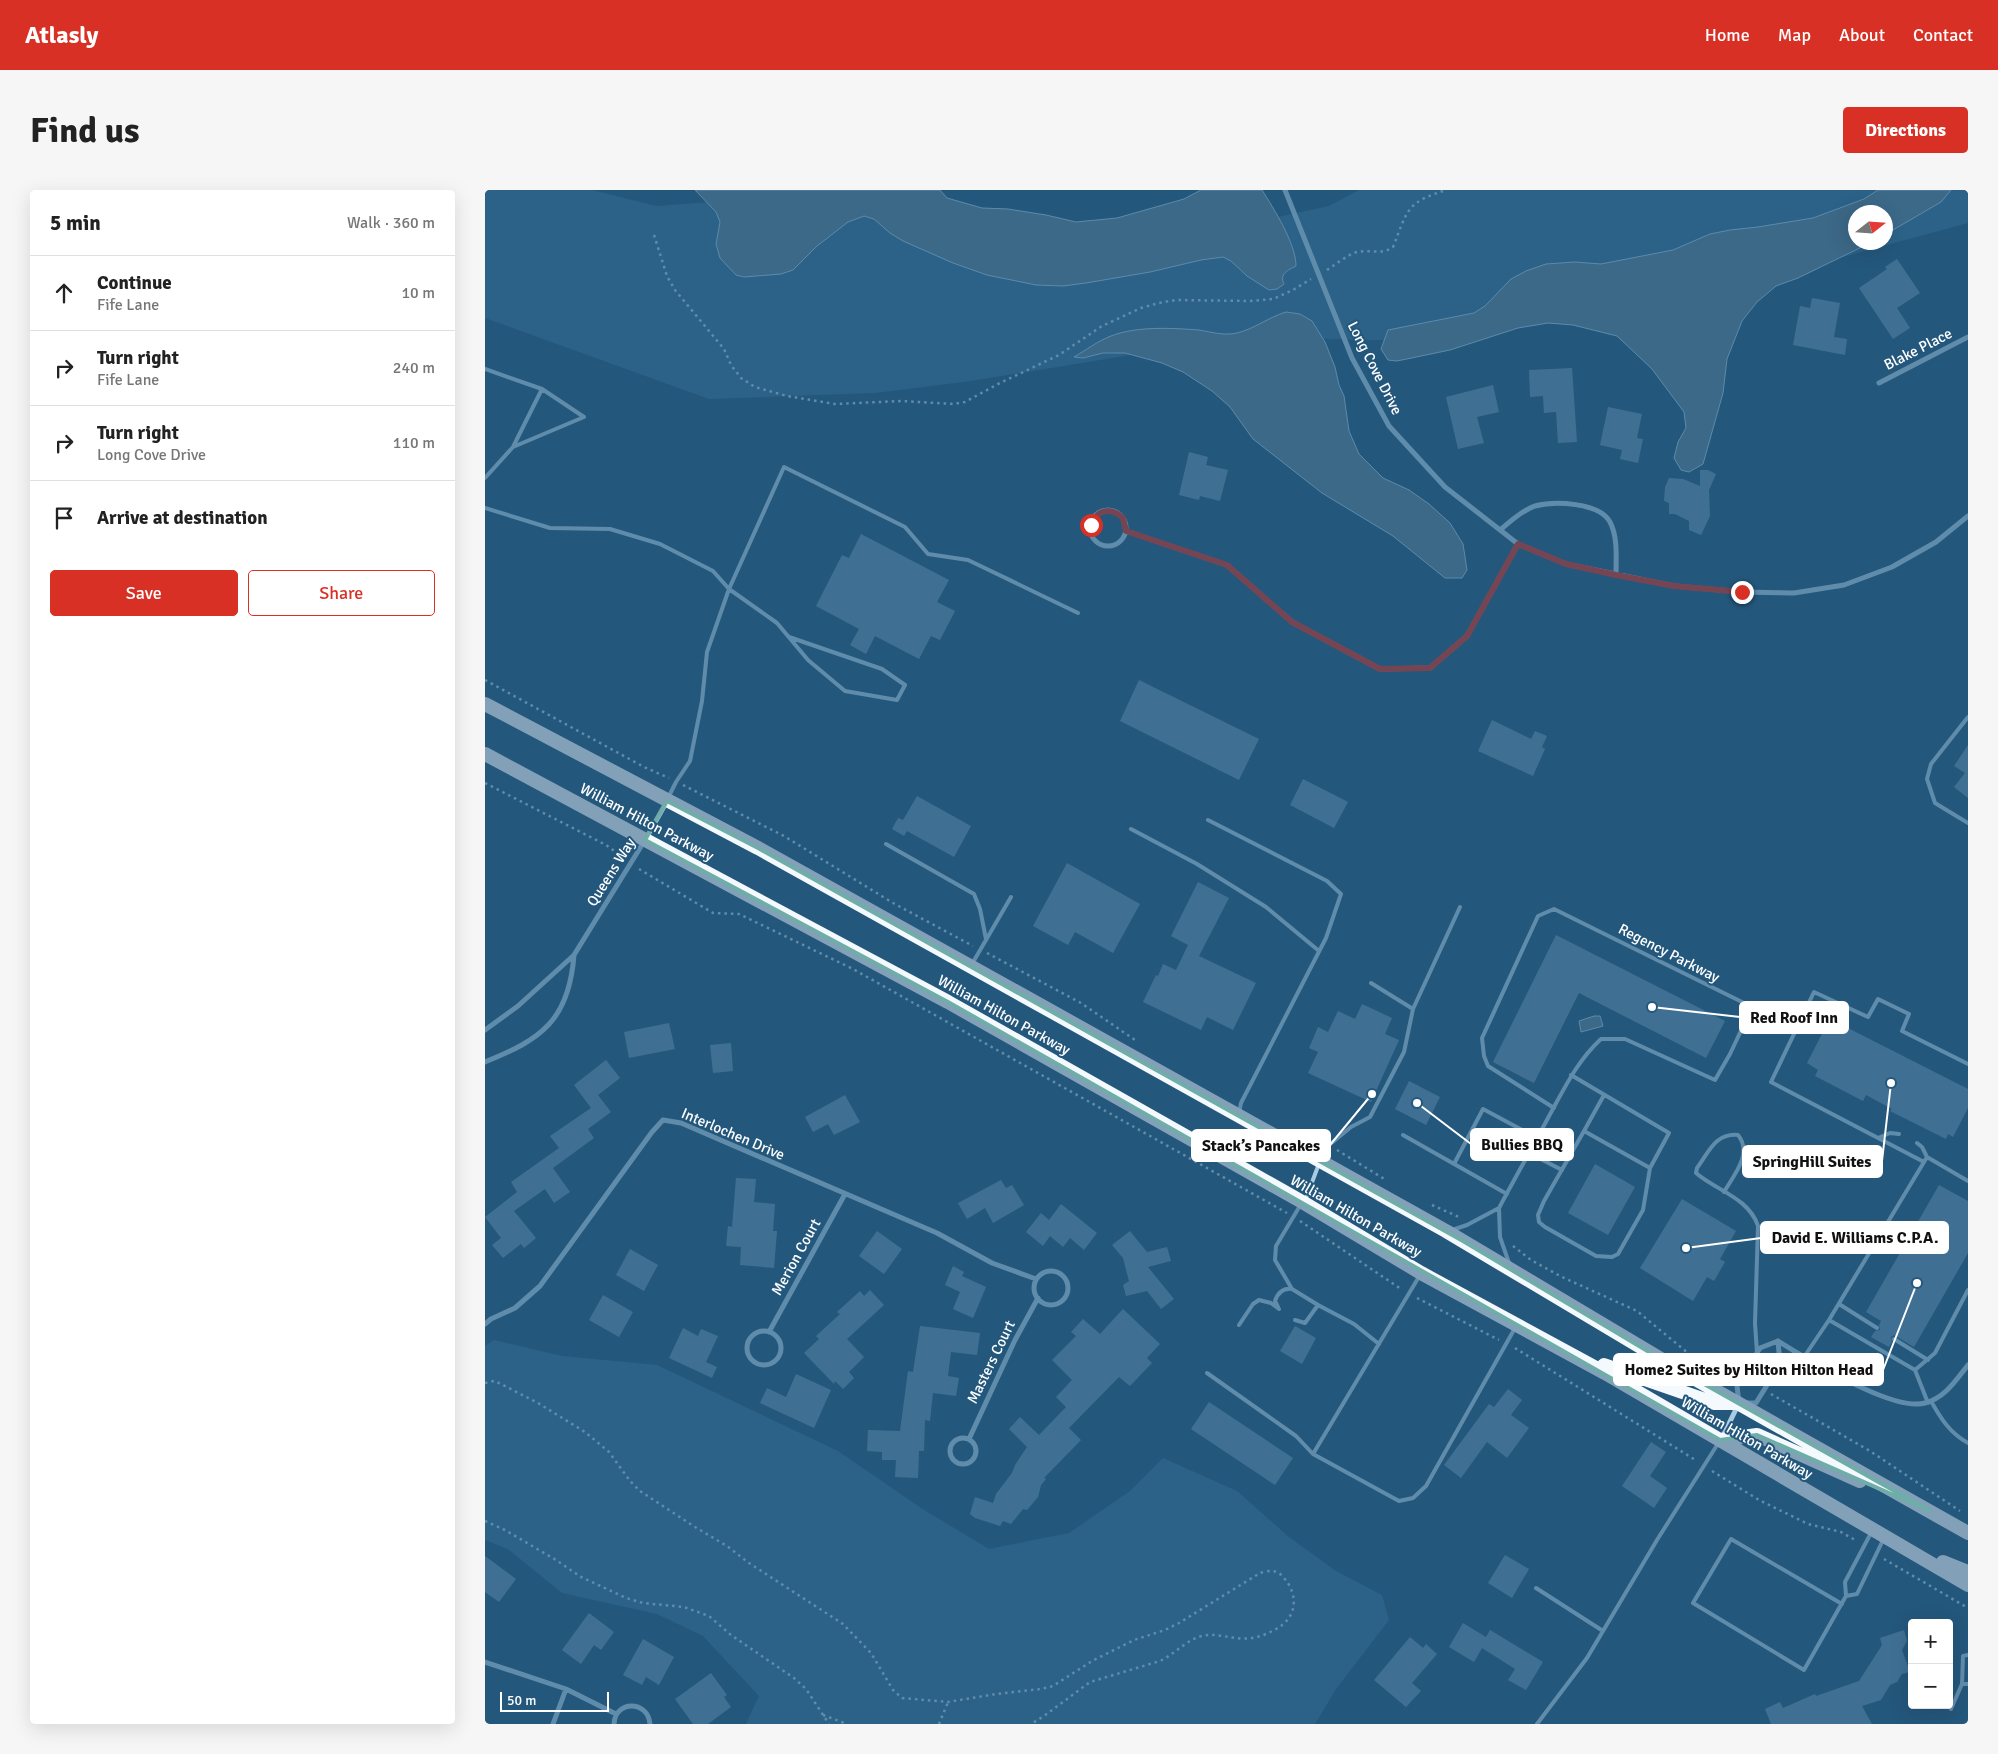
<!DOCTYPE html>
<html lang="en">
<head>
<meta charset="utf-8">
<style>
  body { margin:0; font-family:Signika,sans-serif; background:#f6f6f6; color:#222 }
  .controls { position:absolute; right:15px; bottom:15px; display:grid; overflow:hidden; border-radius:5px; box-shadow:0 5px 20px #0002 }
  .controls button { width:45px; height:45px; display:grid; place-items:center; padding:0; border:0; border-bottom:1px solid #e0e0e0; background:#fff; color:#222; font:25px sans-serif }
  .compass { position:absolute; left:1363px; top:15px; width:45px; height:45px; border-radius:50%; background:#fff; box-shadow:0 5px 20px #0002; rotate:73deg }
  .scale { position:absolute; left:15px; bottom:12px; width:109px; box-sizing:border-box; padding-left:5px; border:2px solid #fff; border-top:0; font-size:14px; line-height:18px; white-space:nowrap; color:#fff; -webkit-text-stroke:4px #24577c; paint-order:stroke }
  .stop { position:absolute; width:15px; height:15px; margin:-11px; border:4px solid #d93025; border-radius:50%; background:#fff }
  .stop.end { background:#d93025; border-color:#fff; box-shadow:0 1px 5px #0008 }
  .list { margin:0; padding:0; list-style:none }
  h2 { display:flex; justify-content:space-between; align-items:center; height:65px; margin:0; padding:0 20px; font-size:21px }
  h2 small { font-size:16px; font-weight:400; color:#767676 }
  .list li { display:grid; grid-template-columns:32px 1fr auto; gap:15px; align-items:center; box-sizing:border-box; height:75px; padding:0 20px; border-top:1px solid #e0e0e0 }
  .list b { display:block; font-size:19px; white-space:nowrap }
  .list p { margin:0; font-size:16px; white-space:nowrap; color:#767676 }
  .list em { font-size:16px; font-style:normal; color:#767676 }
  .actions { display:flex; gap:10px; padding:15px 20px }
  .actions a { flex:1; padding:11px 0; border:1px solid #d93025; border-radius:5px; text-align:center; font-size:18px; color:#d93025 }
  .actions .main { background:#d93025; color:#fff }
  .icon { flex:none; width:28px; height:28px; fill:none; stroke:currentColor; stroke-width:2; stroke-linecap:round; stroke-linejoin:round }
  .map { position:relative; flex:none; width:1483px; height:1534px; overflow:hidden; border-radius:5px }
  header { display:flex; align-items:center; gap:30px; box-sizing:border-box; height:70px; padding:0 25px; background:#d93025; color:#fff }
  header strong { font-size:24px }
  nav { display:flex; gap:28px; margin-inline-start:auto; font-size:18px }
  .intro { display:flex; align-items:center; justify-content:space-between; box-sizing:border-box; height:120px; padding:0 30px }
  h1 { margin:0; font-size:35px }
  .button { padding:12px 22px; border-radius:5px; background:#d93025; color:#fff; font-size:18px; font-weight:700 }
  main { display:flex; gap:30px; padding:0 30px }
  aside { flex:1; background:#fff; border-radius:5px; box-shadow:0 5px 20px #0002 }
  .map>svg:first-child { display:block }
</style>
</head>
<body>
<header>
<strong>Atlasly</strong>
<nav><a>Home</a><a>Map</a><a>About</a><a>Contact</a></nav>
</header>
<div class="intro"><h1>Find us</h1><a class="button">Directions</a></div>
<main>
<aside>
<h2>5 min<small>Walk · 360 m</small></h2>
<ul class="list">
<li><svg class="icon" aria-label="ahead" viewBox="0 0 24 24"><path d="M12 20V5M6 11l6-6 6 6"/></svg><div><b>Continue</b><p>Fife Lane</p></div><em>10 m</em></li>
<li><svg class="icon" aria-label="right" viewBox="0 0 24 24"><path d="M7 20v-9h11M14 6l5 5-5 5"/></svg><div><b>Turn right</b><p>Fife Lane</p></div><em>240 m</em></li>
<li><svg class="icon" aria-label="right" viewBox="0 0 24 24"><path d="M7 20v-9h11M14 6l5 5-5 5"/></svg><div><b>Turn right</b><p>Long Cove Drive</p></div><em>110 m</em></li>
<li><svg class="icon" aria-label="arrive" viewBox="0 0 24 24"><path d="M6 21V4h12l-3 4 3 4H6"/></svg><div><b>Arrive at destination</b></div></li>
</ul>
<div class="actions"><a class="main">Save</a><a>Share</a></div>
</aside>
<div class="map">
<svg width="1483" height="1534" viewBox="0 0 1483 1534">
  <rect width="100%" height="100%" fill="#24577c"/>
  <path fill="#357098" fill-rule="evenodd" d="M0 0H107L171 16 283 8 450 35 691 49 844 16 874 0H1483V33L1214 106 929 151 812 148 694 157 486 191 390 203 224 209 0 128ZM1370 22H1400V52H1370Z
    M9 1150 77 1166 172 1175 353 1261 436 1318 504 1359 584 1343 645 1301 678 1268 752 1301 804 1347 851 1381 897 1405 904 1430 851 1499 830 1534H261L274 1506 218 1446 172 1424 77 1403 23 1359 0 1350V1156Z"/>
  <path fill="#597e98" stroke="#9dc9e6" d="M210 0H455L462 8 497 18 523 19 561 25 591 32 632 28 699 9 716 0H777C789 19 811 54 811 76 803 80 794 84 799 94L792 99 784 100 762 86 746 71 738 67 716 70 665 82 601 93 578 96 551 95 502 85 468 73 418 51 405 43 389 29 379 26 363 32 332 56 308 80 296 84 259 87 251 85 235 68 231 54 235 32 231 22Z
    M1393 0H1466L1456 12 1401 44 1400 22H1370V52L1385 53 1313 88 1291 96 1272 112 1257 131 1242 169 1238 203 1218 274 1204 282 1196 280 1189 268 1193 252 1201 238 1199 222 1167 179 1132 146 1088 135 1063 133 1033 138 965 160 912 171 903 170 896 159 903 140 989 123 1000 116 1026 89 1041 81 1061 74 1090 72 1116 74 1188 60 1225 44 1245 40 1273 37 1328 28 1379 9Z
    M801 122 815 124 827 131 840 152 850 177 854 195 859 206 864 241 874 264 898 288 924 300 944 314 965 333 978 354 982 380 977 388H960L908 346 837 303 768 249 745 217 727 201 698 182 677 173 640 163H618L598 168 589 167C601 160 613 151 626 146 652 136 686 138 714 140 727 142 738 146 752 143 769 139 784 127 801 122Z
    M1109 826H1115L1118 836 1096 842 1094 831Z"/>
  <path fill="#618faf" d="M1412 69 1435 103 1412 118 1425 138 1408 149 1374 98 1402 79 1400 77Z
    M1327 108 1355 113 1349 147 1362 149 1360 165 1308 155 1315 116 1325 118Z
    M1087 178 1092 252 1073 253 1071 222 1059 223 1058 206 1045 207 1044 180Z
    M1008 195 1014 222 992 227 999 253 973 259 961 207Z
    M1123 217 1157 224 1152 248 1158 249 1153 273 1135 269 1137 260 1115 255Z
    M704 262 723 267 721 275 743 280 735 311 715 306 714 310 694 305Z
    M1215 280H1223L1231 284 1224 300 1225 326 1216 345 1204 340V331L1190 324H1184V313L1179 311 1180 297 1184 288 1198 289 1215 296Z
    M376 344 464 390 452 412 470 421 455 450 446 446 434 469 390 446 381 464 365 455 374 439 331 416 357 365 364 368Z
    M654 490 774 549 754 590 635 531Z
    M1007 530 1046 549 1050 541 1062 546 1057 557 1060 559 1048 586 993 561Z
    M1483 555V608L1469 597 1480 583 1469 576Z
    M818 589 863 612 849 638 805 615Z
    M432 606 486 636 469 667 422 641 419 646 407 639 413 628 418 630Z
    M582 673 655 714 628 763 590 742 583 755 548 736Z
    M713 692 744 708 714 766 771 793 748 840 722 827 716 840 658 812 671 785 673 786 678 774 691 780 703 755 686 746Z
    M1071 745 1240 831 1221 868 1094 803 1049 893 1008 872Z
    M877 814 907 828 900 844 914 850 886 912 823 883 833 862 824 858 833 837 843 842 853 821 870 829Z
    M184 833 190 859 144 868 139 842Z
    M1341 836 1346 838 1347 836 1356 841 1359 836 1483 899V918L1468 947 1463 944 1461 949 1405 921 1407 919 1381 905 1378 911 1330 886 1333 880 1322 873Z
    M246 853 248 881 228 883 225 855Z
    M121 870 135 888 113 905 126 922 103 939 109 948 68 978 85 1002 69 1013 60 999 29 1021 51 1048 39 1058 36 1054 18 1068 7 1055 16 1048 0 1027 32 1002 26 992 74 958 65 946 106 918 89 895Z
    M924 891 955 907 941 935 910 919Z
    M360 905 375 932 349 945 343 934 328 942 320 927Z
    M1110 974 1150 997 1123 1045 1083 1023Z
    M251 988 271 989 269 1012 290 1014 288 1041H292L289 1078 255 1075 256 1057 241 1056 243 1036 247 1037Z
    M516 990 521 998 527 995 539 1015 508 1033 500 1018 482 1029 473 1013Z
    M1454 995 1483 1011V1063L1429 1157 1409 1145 1406 1147 1407 1152 1404 1157 1386 1147 1390 1141 1395 1140 1394 1135 1396 1131 1381 1122Z
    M1197 1009 1251 1041 1235 1069 1240 1072 1229 1091 1222 1087 1208 1111 1155 1078Z
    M576 1014 612 1043 599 1060 585 1048 578 1057 565 1046 558 1056 541 1042 556 1023 564 1030Z
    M392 1041 417 1059 399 1084 374 1066Z
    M645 1041 662 1062 682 1057 686 1071 663 1077 689 1109 676 1119 662 1101 641 1106 638 1095 644 1091 638 1068 627 1055Z
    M145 1059 173 1075 159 1101 131 1085Z
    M468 1076 479 1082 477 1086 501 1097 488 1128 468 1119 475 1102 460 1095Z
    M385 1100 399 1115 362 1149 379 1167 364 1182 369 1188 358 1199 350 1191 349 1194 319 1163 334 1149 331 1146 355 1124 352 1122 375 1101 379 1106Z
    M118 1105 148 1122 134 1147 104 1130Z
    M638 1119 675 1154 662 1168 667 1173 645 1196 634 1187 584 1238 596 1250 559 1288 561 1289 556 1295 553 1307 542 1320 538 1319 526 1334 518 1331 515 1336 490 1328 485 1324 490 1307 508 1313 511 1304 527 1283 530 1275 542 1257 524 1239 535 1227 554 1245 581 1217 571 1207 587 1190 567 1170 591 1146 586 1142 598 1129 615 1144Z
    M435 1136 495 1143 492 1165 466 1162 463 1186 474 1188 471 1206 448 1203 445 1231 440 1230 439 1261H434L433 1288 410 1287 411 1270H397V1262L382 1261 383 1240 415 1241 423 1181 428 1182Z
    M810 1136 831 1148 817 1174 795 1161Z
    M198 1138 213 1146 216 1139 233 1146 221 1172 232 1177 227 1188 184 1168Z
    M311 1184 346 1200 329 1238 275 1213 282 1198 301 1207Z
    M1023 1199 1037 1210 1026 1225 1044 1238 1022 1268 1002 1252 976 1288 959 1275 1004 1214 1009 1217Z
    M724 1212 808 1268 790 1295 706 1239Z
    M1166 1252 1181 1262 1165 1286 1182 1298 1169 1318 1137 1296Z
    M1020 1365 1044 1379 1027 1408 1003 1393Z
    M0 1366 31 1389 14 1412 0 1402Z
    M104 1423 129 1442 116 1460 109 1455 96 1474 77 1460Z
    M978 1433 1001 1447 1005 1440 1058 1472 1041 1500 1023 1490 1030 1479 997 1458 989 1472 964 1457Z
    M1419 1440 1422 1451 1417 1460 1425 1482 1417 1484 1412 1492 1405 1495 1396 1510 1377 1516 1387 1534H1286L1280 1519 1295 1512 1298 1518 1330 1504 1331 1506 1374 1491 1397 1455 1395 1448Z
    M925 1447 938 1458 941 1454 952 1464 927 1493 936 1501 921 1517 889 1490Z
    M158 1449 189 1467 174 1495 161 1487 157 1495 138 1485Z
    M226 1483 242 1505 239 1507 246 1517 223 1534H208L190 1509Z"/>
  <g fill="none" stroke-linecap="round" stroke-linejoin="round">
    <path stroke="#a9cce5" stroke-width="2.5" stroke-dasharray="2.5 4" stroke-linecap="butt" d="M169 45 182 86 190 100 239 159 246 175 256 188 270 197 302 206 350 214 416 211 469 214 480 212 513 194 574 165 617 136 656 118 674 113 691 110 765 111 788 109 808 100 826 89
      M842 80C851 74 860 67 869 63 882 58 897 66 908 57 923 20 920 13 961 0
      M0 490 159 577 184 588
      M0 593 121 655 139 668
      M198 595 299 646 408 713 488 756
      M154 679 228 723 254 724 368 779 802 1023
      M502 763 596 813 650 850
      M852 960 901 990
      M947 1015 974 1027
      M815 1031 916 1099
      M1028 1056 1046 1070 1077 1087 1152 1121 1215 1173 1223 1177 1248 1184
      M932 1108 1014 1150
      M1030 1158 1212 1271
      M0 1193 9 1191 16 1194 53 1213 100 1242 124 1262 145 1291 155 1301 210 1337 242 1356 264 1373 358 1434 386 1463 408 1500 417 1508 463 1512 511 1504 556 1499 568 1496 607 1471 649 1450 680 1440 694 1433 775 1383C778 1382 783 1381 786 1381 792 1381 796 1384 799 1388 814 1405 812 1428 791 1439 784 1443 775 1447 767 1448 750 1451 733 1442 717 1446 701 1450 690 1464 675 1471L605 1492 559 1526 546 1534
      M1286 1204 1385 1261 1475 1321
      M1227 1281 1274 1310 1323 1334 1356 1342 1372 1351
      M0 1331 20 1340 71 1370 96 1387 141 1408 158 1413 199 1417 224 1426 246 1445 309 1488 321 1499 344 1534
      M1399 1369 1483 1418
      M338 1525 362 1534
      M454 1534 463 1512"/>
    <path stroke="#a9cce5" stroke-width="4" d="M0 179 57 199 99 227 28 257
      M0 288 28 257 57 199
      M0 318 65 338 125 339 175 354 228 381 244 399 222 462 217 511 205 571 191 592 184 606
      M304 447 397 479 420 495 412 510 360 501 323 470 292 433 244 399 299 277 420 337 443 364 483 370 593 423
      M1483 527 1446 574 1442 589 1450 613 1483 633
      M723 630 842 691 856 704 841 748 756 913 754 923
      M646 639 712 674 781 717 834 761
      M401 654 489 704 495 719 501 749
      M487 774 526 707
      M886 793 928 819
      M1086 885 1184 943 1165 978 1099 941 1119 905
      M1099 941 1059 1011 1053 1025 1054 1032 1060 1037 1111 1066 1127 1067 1133 1064 1158 1020 1165 978
      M918 945 1022 1004
      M1393 948 1405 943 1414 944
      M1432 953 1437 957 1442 967
      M1044 963 1077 980
      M1439 972 1286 892 1329 802 1383 827 1393 809 1424 824 1417 841 1483 874
      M969 974 998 919 1052 948
      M1239 1002C1249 985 1268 963 1253 945 1230 943 1224 962 1212 978L1211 983C1232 1001 1264 1008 1273 1036L1270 1133 1272 1163
      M820 1011 835 971 843 956 866 937 885 927 919 862 928 819 975 717
      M1014 1018C1030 988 1047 958 1063 928 1079 899 1092 871 1116 849H1140L1230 890 1245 864 1261 830 1257 812 1069 719 1053 726 997 848 999 866 1003 876 1069 918
      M967 1040 982 1035 1014 1018 1015 1047 1024 1073
      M935 1085 828 1264 914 1311 928 1308 941 1296 1030 1138
      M1354 1114 1392 1138
      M833 1115 869 1134 894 1154
      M793 1117 790 1111C793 1102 798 1098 807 1099
      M810 1130 820 1133 833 1115 807 1099 790 1070 791 1056 816 1014
      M754 1135 768 1114 774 1110 786 1113 794 1119
      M1409 1149 1443 1170
      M1319 1167 1344 1130
      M1430 1180 1450 1163 1483 1100
      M722 1183 811 1246 828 1264
      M1446 1211C1456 1229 1465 1243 1483 1253
      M1443 1213 1430 1180 1344 1130 1442 967 1483 991
      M1051 1398 1118 1441
      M1361 1406 1372 1404 1399 1348
      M1357 1414 1246 1349 1208 1413 1319 1480 1361 1406 1360 1392 1386 1343
      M1483 1465 1478 1466 1477 1494H1483
      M1466 1519 1477 1494
      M1052 1534 1102 1468 1172 1350 1234 1252"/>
    <path stroke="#a9cce5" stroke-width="5" d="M800 0 867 168 904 236 960 297 1033 354 1081 374 1189 396 1257 402 1309 403 1359 395 1407 377 1451 352 1483 326
      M1394 193 1483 147
      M605 338a18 18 0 1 1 36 0a18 18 0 1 1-36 0Z
      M1015 340C1025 332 1037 320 1050 316 1069 311 1114 312 1125 332 1133 347 1131 368 1131 385
      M641 341 742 375 807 432 895 479 945 478 982 446 1033 354
      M0 840 33 816 89 765 160 650 182 611
      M0 872C57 849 84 830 89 765
      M549 1098a17 17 0 1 1 34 0a17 17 0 1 1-34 0Z
      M0 1134 6 1129 30 1118 55 1096 167 942 178 930 196 933 452 1043 507 1073 551 1089
      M262 1158a17 17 0 1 1 34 0a17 17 0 1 1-34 0Z
      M284 1142 360 1004
      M1293 1151C1322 1169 1409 1222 1440 1213 1460 1208 1471 1190 1483 1175
      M1260 1213H1271L1295 1174 1293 1151
      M465 1261a13 13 0 1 1 26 0a13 13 0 1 1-26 0Z
      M1237 1248 1254 1213 1252 1196 1258 1186 1275 1158 1293 1151
      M484 1249 530 1150 553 1108
      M0 1472 81 1499 131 1524
      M68 1534 81 1499
      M129 1534C130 1510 163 1510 165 1534"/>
    <path stroke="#f4f9fe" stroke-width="14" d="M0 514 273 658 961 1041 1196 1181 1483 1343
      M0 564 463 812 819 1013 936 1083 1120 1183 1483 1395
      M1119 1175 1229 1213H1253
      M1235 1250 1272 1245 1375 1291
      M1458 1372 1483 1382"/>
  </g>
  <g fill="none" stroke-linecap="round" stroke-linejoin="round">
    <path stroke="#d93025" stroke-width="6" d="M606 335C612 319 626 317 638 328L641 341 742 375 807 432 895 479 945 478 982 446 1033 354 1081 374 1131 385 1189 396 1257 402"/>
  </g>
  <path d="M0 0H1483V1534H0ZM182 611 273 658 978 1051 1196 1181 1445 1321 1272 1245 1235 1250 463 812 160 650Z" fill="#24577c" fill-opacity=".55" fill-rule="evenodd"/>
  <path fill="none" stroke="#6fada8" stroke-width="4" stroke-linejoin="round" d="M182 611 273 658 978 1051 1196 1181 1445 1321 1272 1245 1235 1250 463 812 160 650Z"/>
  <g text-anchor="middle" stroke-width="4" stroke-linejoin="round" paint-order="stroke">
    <g font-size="15" fill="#fff" stroke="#24577c">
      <text transform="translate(1433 159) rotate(-27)" y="5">Blake Place</text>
      <text transform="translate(890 178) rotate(63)" y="5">Long Cove Drive</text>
      <text transform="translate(162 632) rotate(28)" y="5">William Hilton Parkway</text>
      <text transform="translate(126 682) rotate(-58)" y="5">Queens Way</text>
      <text transform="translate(1184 763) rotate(27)" y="5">Regency Parkway</text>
      <text transform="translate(519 825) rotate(29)" y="5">William Hilton Parkway</text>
      <text transform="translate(248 944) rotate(23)" y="5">Interlochen Drive</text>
      <text transform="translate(871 1026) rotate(30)" y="5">William Hilton Parkway</text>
      <text transform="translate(311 1067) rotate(-61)" y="5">Merion Court</text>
      <text transform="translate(506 1172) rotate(-64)" y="5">Masters Court</text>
      <text transform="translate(1262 1248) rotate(30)" y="5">William Hilton Parkway</text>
    </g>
  </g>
  <path fill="none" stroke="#fff" stroke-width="2" d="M1167 817L1255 827M932 913L986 954M887 904L845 955M1406 893L1397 971M1201 1058L1276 1048M1432 1093L1398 1180"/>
  <g fill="#fff" stroke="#24577c" stroke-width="2">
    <circle cx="1167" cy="817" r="5"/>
    <circle cx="932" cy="913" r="5"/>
    <circle cx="887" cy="904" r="5"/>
    <circle cx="1406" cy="893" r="5"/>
    <circle cx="1201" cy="1058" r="5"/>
    <circle cx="1432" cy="1093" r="5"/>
  </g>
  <g fill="#fff" stroke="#fff" stroke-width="2">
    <rect x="1255" y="812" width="108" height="31" rx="5"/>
    <rect x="986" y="939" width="102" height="31" rx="5"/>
    <rect x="707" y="940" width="138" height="31" rx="5"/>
    <rect x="1258" y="956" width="139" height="31" rx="5"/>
    <rect x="1276" y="1032" width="187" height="31" rx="5"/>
    <rect x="1129" y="1164" width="269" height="31" rx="5"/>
  </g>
  <g font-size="16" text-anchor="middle" font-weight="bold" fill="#111">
    <text x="1309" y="833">Red Roof Inn</text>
    <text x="1037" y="960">Bullies BBQ</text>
    <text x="776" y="961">Stack’s Pancakes</text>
    <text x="1327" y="977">SpringHill Suites</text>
    <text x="1370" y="1053">David E. Williams C.P.A.</text>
    <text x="1264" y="1185">Home2 Suites by Hilton Hilton Head</text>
  </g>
</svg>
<div class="controls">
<button>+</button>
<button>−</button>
</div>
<svg class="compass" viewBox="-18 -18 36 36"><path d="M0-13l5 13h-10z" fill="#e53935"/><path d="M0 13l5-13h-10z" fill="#767676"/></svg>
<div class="scale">50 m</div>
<div class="stop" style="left:606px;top:335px"></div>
<div class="stop end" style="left:1257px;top:402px"></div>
</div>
</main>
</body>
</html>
